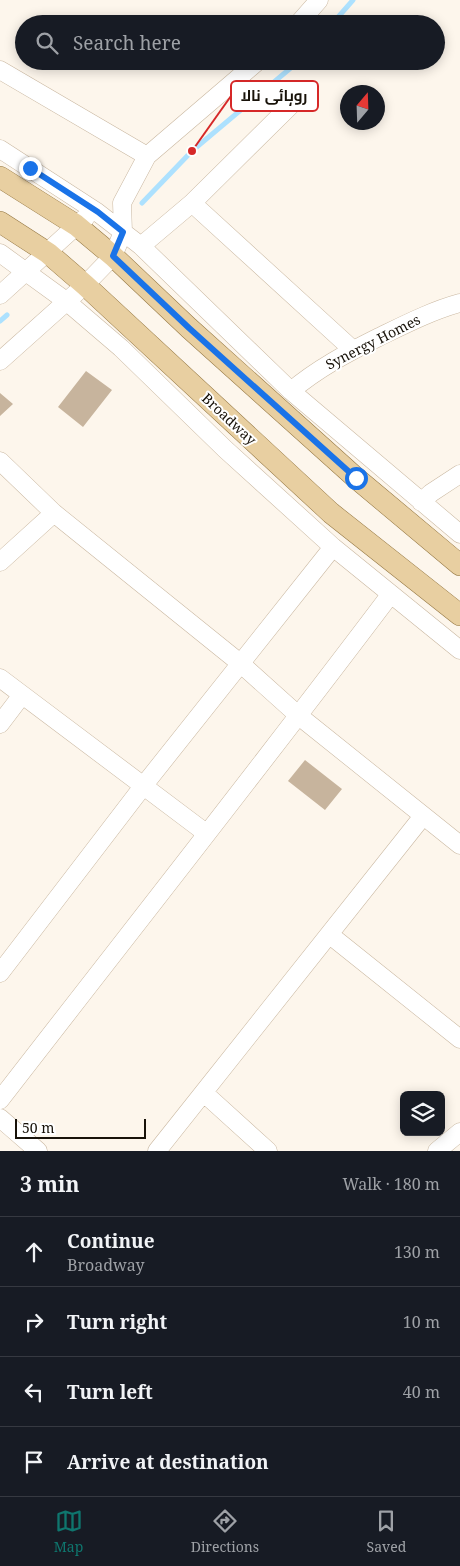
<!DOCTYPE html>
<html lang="en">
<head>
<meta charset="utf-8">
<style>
  body { margin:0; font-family:"Noto Serif",Cairo,serif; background:#20242c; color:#f1f3f6 }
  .controls { position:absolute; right:15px; bottom:15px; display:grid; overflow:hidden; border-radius:8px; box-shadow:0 2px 12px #0003 }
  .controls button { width:45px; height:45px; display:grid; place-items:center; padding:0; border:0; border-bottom:1px solid #363941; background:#171b24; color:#f1f3f6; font:25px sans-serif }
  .compass { position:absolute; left:340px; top:85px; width:45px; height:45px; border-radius:50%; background:#171b24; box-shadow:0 2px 12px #0003; rotate:19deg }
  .scale { position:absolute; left:15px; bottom:12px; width:131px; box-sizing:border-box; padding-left:5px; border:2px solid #181209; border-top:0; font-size:14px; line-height:18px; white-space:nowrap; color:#181209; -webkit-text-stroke:4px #fff; paint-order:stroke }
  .stop { position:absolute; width:15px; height:15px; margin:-11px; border:4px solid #1a73e8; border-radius:50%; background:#fff }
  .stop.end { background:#1a73e8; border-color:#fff; box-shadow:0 1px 5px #0008 }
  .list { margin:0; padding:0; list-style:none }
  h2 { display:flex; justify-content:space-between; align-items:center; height:65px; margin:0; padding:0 20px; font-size:21px }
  h2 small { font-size:16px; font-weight:400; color:#9ea1a6 }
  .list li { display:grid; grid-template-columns:32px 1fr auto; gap:15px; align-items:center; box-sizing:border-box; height:70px; padding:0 20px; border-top:1px solid #363941 }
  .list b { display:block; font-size:19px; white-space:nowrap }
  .list p { margin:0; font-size:16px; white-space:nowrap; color:#9ea1a6 }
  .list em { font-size:16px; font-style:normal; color:#9ea1a6 }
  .icon { flex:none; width:28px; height:28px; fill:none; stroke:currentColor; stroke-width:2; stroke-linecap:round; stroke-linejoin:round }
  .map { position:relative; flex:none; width:460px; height:1151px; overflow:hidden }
  .search { position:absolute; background:#171b24; box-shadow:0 2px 12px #0003; left:15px; right:15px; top:15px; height:55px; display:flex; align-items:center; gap:12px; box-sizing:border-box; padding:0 18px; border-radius:28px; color:#9ea1a6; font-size:19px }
  .sheet { height:345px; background:#171b24 }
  nav { display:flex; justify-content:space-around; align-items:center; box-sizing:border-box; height:70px; border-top:1px solid #363941; background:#171b24; font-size:14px; color:#9ea1a6 }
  nav a { display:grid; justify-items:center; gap:2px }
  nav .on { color:#0f766e }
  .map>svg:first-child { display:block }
</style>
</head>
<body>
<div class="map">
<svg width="460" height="1151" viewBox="0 0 460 1151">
  <rect width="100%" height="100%" fill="#fdf6ec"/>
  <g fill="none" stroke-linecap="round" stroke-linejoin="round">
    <path stroke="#ade1fe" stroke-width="5" d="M332 24 353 0
      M142 203 192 151 299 61
      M0 321 7 315"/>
  </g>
  <path fill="#c7b49d" d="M86 371 112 390 83 427 58 407Z
    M0 393 13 404 0 416Z
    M305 760 342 789 325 810 288 781Z"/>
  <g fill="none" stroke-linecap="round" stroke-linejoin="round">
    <g stroke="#c9b7a0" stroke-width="19">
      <path id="minor" d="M298 24 319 0
        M0 70 147 156
        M0 149 97 212 141 246 291 391 460 534
        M192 203 292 104
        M141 246 192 203 353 350
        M0 253 66 301 121 348 225 449 333 547 460 650
        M0 295 86 217
        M0 361 85 285 113 256 123 232 122 203 147 156 258 61
        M291 391C317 369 347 353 377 338 404 325 431 311 460 303
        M0 461 54 513 240 663 299 716 460 845
        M421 502 431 493 460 474
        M0 562 54 513
        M0 678 206 833
        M0 724 22 695
        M330 935 460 1039
        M0 973 144 785 333 547
        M204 1093 268 1151
        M0 1100C130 932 262 765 390 595
        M0 1118 38 1151
        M157 1151 423 816
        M437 1151 460 1132"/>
    </g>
    <g stroke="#957844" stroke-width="22">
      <path id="major" d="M0 177 76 225 113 256 189 328 356 478 460 565
        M0 222 48 253 85 285 331 513 460 615"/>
    </g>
    <use href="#minor" stroke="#fff" stroke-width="18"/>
    <use href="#major" stroke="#e8cfa1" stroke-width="21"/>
  </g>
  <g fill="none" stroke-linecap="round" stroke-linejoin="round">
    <path stroke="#1a73e8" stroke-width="6" d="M30 168 98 212 123 232 113 256 189 328 356 478"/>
  </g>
  <g text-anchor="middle" stroke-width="4" stroke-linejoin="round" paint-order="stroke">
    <g font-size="14" fill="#181209" stroke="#fff">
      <text transform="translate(373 342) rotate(-27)" y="5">Synergy Homes</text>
      <text transform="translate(229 419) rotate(43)" y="5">Broadway</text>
    </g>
  </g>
  <path fill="none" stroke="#d62828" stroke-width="2" d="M192 151L231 96"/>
  <circle fill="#d62828" stroke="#fff" stroke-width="2" cx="192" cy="151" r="5"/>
  <rect fill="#fff" stroke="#d62828" stroke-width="2" x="231" y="81" width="87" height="30" rx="5"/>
  <g font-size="15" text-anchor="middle" font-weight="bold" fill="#181209">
    <text x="274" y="101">روہائی نالا</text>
  </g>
</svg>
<div class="controls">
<button><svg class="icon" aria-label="layers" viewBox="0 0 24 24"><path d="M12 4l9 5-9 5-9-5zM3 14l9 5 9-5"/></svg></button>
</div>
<svg class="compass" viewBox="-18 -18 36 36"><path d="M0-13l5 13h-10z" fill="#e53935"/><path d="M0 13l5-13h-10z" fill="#9ea1a6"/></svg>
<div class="scale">50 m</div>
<div class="stop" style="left:356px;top:478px"></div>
<div class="stop end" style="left:30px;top:168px"></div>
<div class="search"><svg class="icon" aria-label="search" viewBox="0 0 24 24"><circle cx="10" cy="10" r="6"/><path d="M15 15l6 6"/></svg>Search here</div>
</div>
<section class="sheet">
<h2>3 min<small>Walk · 180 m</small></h2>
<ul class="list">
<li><svg class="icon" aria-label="ahead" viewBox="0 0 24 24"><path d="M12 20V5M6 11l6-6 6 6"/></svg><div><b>Continue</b><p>Broadway</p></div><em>130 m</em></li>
<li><svg class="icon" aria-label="right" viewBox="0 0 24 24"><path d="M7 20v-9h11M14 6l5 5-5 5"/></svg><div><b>Turn right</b></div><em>10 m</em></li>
<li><svg class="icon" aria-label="left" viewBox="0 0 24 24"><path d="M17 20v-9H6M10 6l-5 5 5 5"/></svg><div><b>Turn left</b></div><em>40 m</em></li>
<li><svg class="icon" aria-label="arrive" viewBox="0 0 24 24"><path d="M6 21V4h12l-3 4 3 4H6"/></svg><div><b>Arrive at destination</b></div></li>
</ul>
</section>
<nav>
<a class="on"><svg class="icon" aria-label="map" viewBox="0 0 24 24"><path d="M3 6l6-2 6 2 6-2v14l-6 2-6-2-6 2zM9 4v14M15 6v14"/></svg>Map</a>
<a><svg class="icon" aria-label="directions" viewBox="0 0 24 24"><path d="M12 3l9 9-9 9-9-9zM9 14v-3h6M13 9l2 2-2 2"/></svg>Directions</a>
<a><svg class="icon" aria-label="saved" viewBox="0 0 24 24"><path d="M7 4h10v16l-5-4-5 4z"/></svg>Saved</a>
</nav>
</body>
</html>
